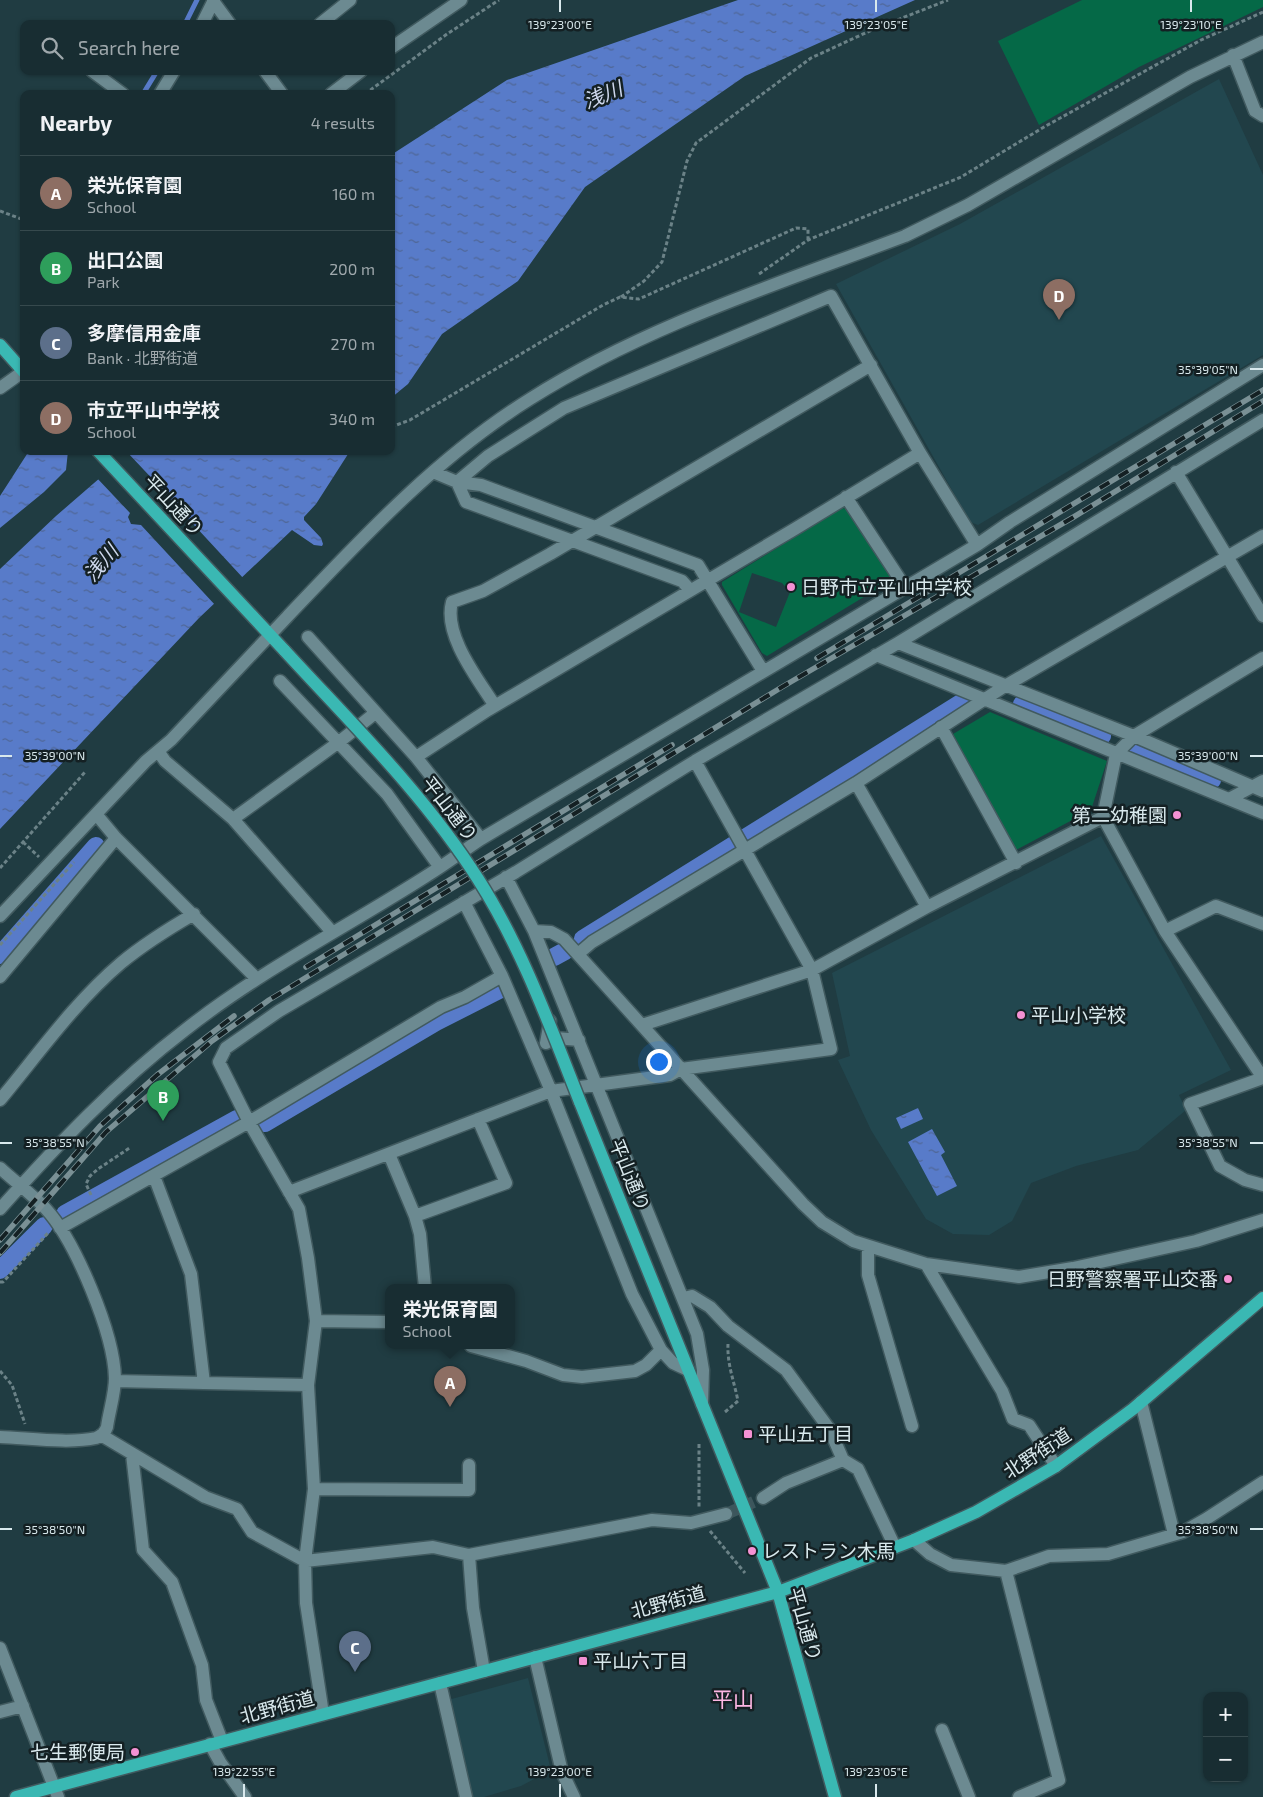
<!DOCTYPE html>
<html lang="en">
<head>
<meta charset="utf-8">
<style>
  body { margin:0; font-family:"Exo 2","Noto Sans JP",sans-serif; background:#21353a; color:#f1f3f6 }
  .controls { position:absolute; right:15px; bottom:15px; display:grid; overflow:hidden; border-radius:10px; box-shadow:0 1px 4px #0004 }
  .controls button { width:45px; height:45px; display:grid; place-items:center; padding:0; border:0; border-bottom:1px solid #36494d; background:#182d32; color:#f1f3f6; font:25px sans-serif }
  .you { position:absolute; left:658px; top:1061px; width:18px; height:18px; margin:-12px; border:4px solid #fff; border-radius:50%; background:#1a73e8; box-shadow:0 0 0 8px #1a73e833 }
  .badge { display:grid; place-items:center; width:32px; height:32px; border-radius:50%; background:#f491d3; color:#fff; font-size:16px; font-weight:700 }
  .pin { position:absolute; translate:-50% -41px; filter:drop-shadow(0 1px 2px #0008) }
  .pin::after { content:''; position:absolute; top:26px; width:18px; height:15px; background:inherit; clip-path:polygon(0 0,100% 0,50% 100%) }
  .popup { position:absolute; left:385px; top:1284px; width:130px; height:65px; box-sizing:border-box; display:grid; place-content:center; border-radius:10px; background:#182d32; filter:drop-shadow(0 1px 4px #0005); font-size:16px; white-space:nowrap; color:#9fa8ac }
  .popup b { font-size:19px; color:#f1f3f6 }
  .popup::after { content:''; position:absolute; left:50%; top:100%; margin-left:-10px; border:10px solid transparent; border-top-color:#182d32 }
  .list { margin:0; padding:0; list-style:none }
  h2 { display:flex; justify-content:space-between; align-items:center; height:65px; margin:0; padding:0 20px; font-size:21px }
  h2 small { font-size:16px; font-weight:400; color:#9fa8ac }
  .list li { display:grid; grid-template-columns:32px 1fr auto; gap:15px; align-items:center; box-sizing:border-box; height:75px; padding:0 20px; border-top:1px solid #36494d }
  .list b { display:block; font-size:19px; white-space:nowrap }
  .list p { margin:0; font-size:16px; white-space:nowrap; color:#9fa8ac }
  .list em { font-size:16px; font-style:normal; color:#9fa8ac }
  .icon { flex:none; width:28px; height:28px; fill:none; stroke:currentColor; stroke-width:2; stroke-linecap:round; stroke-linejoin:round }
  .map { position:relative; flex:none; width:1263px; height:1797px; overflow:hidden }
  .search { position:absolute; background:#182d32; box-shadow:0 1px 4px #0004; left:20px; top:20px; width:375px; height:55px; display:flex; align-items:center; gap:12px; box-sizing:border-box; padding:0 18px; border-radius:10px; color:#9fa8ac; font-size:19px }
  .panel { position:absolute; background:#182d32; box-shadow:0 1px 4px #0004; left:20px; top:90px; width:375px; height:365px; border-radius:10px }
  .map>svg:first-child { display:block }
</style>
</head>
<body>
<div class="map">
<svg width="1263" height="1797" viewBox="0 0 1263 1797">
  <defs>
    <pattern id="water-ripples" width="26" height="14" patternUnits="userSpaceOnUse" patternTransform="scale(1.25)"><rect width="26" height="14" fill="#587bc9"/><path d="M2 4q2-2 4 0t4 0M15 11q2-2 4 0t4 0" fill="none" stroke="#4f6695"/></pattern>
  </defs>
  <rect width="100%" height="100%" fill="#203c42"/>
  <path fill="#22474f" d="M1219 79 1263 175V355L978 525 970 522 836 284 960 224Z
    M1101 836 1231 1070 1179 1095 1186 1110 1138 1150 1076 1166 1031 1183 1012 1221 989 1235 953 1234 926 1219 871 1130 838 1060 850 1056 832 973Z
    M528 1678 551 1770 521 1786 484 1797H472L448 1700Z"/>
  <path fill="#056947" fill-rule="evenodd" d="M1082 0H1263V7L1139 67 1039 125 998 41Z
    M842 508 847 509 890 575V581L767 656 762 653 722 585V582ZM752 573 782 583 790 592 776 627 739 612Z
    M990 712 1107 761 1091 810 1016 850 953 734Z"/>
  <path fill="url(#water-ripples)" d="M738 0H915L745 76 585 187 518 281 442 334 408 384 391 398V155L507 80Z
    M29 451H68L66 470 44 492 0 528V496Z
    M131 451H350L316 504 304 517V520L321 538 323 544 322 546 314 545 292 530 199 618 0 829V569L56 516Z
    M918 1108 923 1119 901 1129 896 1118Z
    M932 1129 945 1152 941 1155 957 1186 937 1196 908 1142Z"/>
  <path fill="#203c42" d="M127 452 160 487H167L169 490V498L244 579 216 606 141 525 131 524 128 517 130 513 96 477Z"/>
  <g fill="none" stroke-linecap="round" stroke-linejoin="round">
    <path stroke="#587bc9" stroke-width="5" d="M185 24 197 0
      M143 94 157 71"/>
    <path stroke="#587bc9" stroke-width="18" d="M1022 704 1102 736
      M1138 750 1212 780
      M583 939 961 703
      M0 955 96 846
      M554 957 565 951
      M265 1123 436 1022 499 990
      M65 1214 237 1119
      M0 1270 44 1226"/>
    <path stroke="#3c565c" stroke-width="12" stroke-dasharray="12 6" stroke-linecap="butt" d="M726 1514 763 1498"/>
    <g stroke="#415a5f" stroke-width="15">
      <path id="minor" d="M213 1 230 24
        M202 24 214 0
        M320 24 350 0
        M391 48 461 0
        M1233 55 1255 111 1263 116
        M92 71 123 94
        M265 71 282 94
        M160 94 174 71
        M331 94 361 71
        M0 388 24 371
        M433 472 457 482 481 485 698 565 763 671
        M1176 472 1263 616
        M457 482 488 456 564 408 831 296 920 453 977 545
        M457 482 466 502 682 581 690 590
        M846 497 905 587
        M308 637 416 757 481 839
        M898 643 1134 736 1263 791
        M876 655 1263 813
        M280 681 387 794 439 866
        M495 706C478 679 443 635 452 602L483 591 550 554 871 365
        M941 727 1016 863
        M158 751 165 761 233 819 332 932
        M416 757 488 710 793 530 920 453
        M856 783 927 907
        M1229 799 1263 781
        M96 814 116 838 257 979
        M1103 817 1165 931 1263 1078
        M233 819 339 742 374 714
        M506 877 534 931 697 1334 703 1370 702 1404
        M464 902 502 976 551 1091 632 1294 661 1350 673 1363 688 1370
        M0 916 146 761 171 740C210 699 248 658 287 617 362 538 437 457 530 399 645 326 778 284 905 236L968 205 1190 77 1263 42
        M534 931 551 932 564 939 803 1204 822 1222 853 1241 926 1264 1019 1277 1073 1268 1196 1241 1263 1220
        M1165 931 1216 906 1263 924
        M578 954 592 942 856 783 1005 686 1263 536
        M0 977 116 838
        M642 1025 812 970 927 907 1103 817 1116 754 1134 736 1263 658
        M546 1043 550 1021
        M546 1043 556 1038 579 1040
        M1263 1078 1190 1104 1220 1166 1245 1180 1263 1185
        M0 1100C39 1053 75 1002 121 963 144 944 168 929 194 914
        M389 1154 415 1216 420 1234 425 1288
        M0 1168C15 1182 32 1194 46 1209 76 1242 114 1334 115 1378 115 1394 109 1412 107 1427 105 1433 102 1436 96 1438 69 1444 28 1438 0 1437
        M289 1192 551 1091 670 1075 681 1069 831 1049 812 970 695 761
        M0 1209C57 1145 117 1082 185 1030 261 970 347 927 428 875 446 864 463 851 481 839L977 545 1010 522 1263 365
        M415 1216 506 1183 478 1119
        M60 1228 249 1122 441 1007 465 997 502 976
        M868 1246V1275L912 1426
        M926 1264 1002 1391 1013 1419 1029 1425 1056 1466
        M684 1298 692 1296 710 1307 728 1326 786 1370 830 1430 843 1460
        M316 1321 389 1322
        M471 1346 526 1361 563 1375 582 1377 635 1371 646 1365 661 1350
        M115 1381 204 1383 191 1274 154 1176
        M204 1383 308 1385
        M1141 1402 1174 1534
        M101 1435 205 1497 237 1509 252 1532 305 1561 433 1547 469 1555 652 1520 691 1523 726 1514
        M132 1454 143 1550 172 1582 202 1665 206 1700 222 1741
        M314 1489 469 1490V1465
        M763 1498 786 1483 843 1460 858 1469 895 1547
        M914 1540 930 1554 951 1565 1006 1571 1049 1556 1108 1554 1183 1532 1206 1519 1263 1482
        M469 1555 473 1608 484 1671
        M1006 1571 1059 1780 1019 1797
        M0 1648 58 1797
        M535 1657 562 1772 574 1797
        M440 1683 466 1797
        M0 1712 23 1706
        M323 1714 306 1603 305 1561 314 1489 308 1385 316 1321 308 1258 299 1209 249 1122 219 1062 226 1048 279 1011 516 872 695 761 898 643 1263 420
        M942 1730 969 1797
        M210 1744 220 1762 245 1797"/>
    </g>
    <g stroke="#415a5f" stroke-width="15">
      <path id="major" d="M0 345 24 372
        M98 451 285 651
        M580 1102 778 1592 835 1797
        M16 1797 778 1592 914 1540 976 1512 1056 1466 1133 1409 1263 1298"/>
    </g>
    <path stroke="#6b8287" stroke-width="3" stroke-dasharray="4 2.5" stroke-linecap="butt" d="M365 94 447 34 499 0
      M0 211 24 220
      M759 274 808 240 961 177 1044 127 1201 40 1263 12
      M621 297 644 281 662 262 687 161 696 143 811 58 874 29 948 0
      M391 427 410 420 603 305 620 297 639 299 796 228 808 229V240
      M23 842 39 857
      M0 868 86 771
      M0 945 74 862
      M91 1195 86 1184 90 1176 98 1169 131 1147
      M0 1282H3L48 1233
      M0 1371 12 1385 25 1424
      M725 1412 738 1401C734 1381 727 1364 728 1344
      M699 1444V1508
      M710 1531 745 1573"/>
    <use href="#minor" stroke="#6c8a91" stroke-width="12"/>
    <use href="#major" stroke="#3ab8b3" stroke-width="12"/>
    <g stroke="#7a9095" stroke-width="5.5">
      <path id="rail" d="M817 658 1263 390
        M306 967 672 745
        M0 1240 100 1126 157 1075 234 1016
        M0 1253 106 1132 212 1041 269 1000 782 687 1072 518 1263 401"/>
    </g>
    <use href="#rail" stroke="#142023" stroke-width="4" stroke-dasharray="11" stroke-linecap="butt"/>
    <g stroke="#415a5f" stroke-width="15" stroke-linecap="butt">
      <path id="major-bridge" d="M285 651C352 724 424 794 478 879 522 948 550 1026 580 1102"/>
    </g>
    <use href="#major-bridge" stroke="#3ab8b3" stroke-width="12"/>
  </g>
  <path fill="none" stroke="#d9e9ed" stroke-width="2" d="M560 0V12M876 0V12M1191 0V12M1250 369H1263M0 756H12M1250 756H1263M0 1143H12M1250 1143H1263M0 1529H12M1250 1529H1263M244 1784V1797M560 1784V1797M876 1784V1797"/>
  <g fill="#f491d3" stroke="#142023" stroke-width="2">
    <circle cx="791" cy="587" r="5"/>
    <circle cx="1177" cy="815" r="5"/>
    <circle cx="1021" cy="1015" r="5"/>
    <circle cx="1228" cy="1279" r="5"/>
    <rect x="743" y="1429" width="10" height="10" rx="2.5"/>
    <circle cx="752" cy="1551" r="5"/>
    <rect x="578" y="1656" width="10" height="10" rx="2.5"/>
    <circle cx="135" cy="1752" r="5"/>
  </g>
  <g text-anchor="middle" stroke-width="5" stroke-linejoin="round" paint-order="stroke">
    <g font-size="19" fill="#d9e9ed" stroke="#142023">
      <text transform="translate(174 505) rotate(47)" y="7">平山通り</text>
      <text transform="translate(450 809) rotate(52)" y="7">平山通り</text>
      <text transform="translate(630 1175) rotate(68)" y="7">平山通り</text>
      <text transform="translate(1037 1453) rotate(-33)" y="7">北野街道</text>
      <text transform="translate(668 1602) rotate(-15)" y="7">北野街道</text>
      <text transform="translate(805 1624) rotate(74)" y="7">平山通り</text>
      <text transform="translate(277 1707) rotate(-15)" y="7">北野街道</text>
    </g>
    <g font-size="19" fill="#d9e9ed" stroke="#142023" text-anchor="start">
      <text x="801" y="594">日野市立平山中学校</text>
      <text x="1167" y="822" text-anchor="end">第二幼稚園</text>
      <text x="1031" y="1022">平山小学校</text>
      <text x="1218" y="1286" text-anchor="end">日野警察署平山交番</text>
      <text x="758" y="1441">平山五丁目</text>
      <text x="762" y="1558">レストラン木馬</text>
      <text x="593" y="1668">平山六丁目</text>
      <text x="125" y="1759" text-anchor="end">七生郵便局</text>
    </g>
    <g font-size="20" font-style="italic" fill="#ced8ed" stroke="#142023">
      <text transform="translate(603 95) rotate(-22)" y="7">浅川</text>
      <text transform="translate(101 563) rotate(-49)" y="7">浅川</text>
    </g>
    <g font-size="21" fill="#fdb6e3" stroke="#142023">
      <text x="733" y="1707">平山</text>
    </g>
  </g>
  <g font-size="12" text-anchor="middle" fill="#d9e9ed" stroke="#142023" stroke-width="5" stroke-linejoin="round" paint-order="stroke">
    <text x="560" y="29">139°23'00"E</text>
    <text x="876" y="29">139°23'05"E</text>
    <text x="1191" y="29">139°23'10"E</text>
    <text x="1208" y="374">35°39'05"N</text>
    <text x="55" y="760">35°39'00"N</text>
    <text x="1208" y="760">35°39'00"N</text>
    <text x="55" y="1147">35°38'55"N</text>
    <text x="1208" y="1147">35°38'55"N</text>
    <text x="55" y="1534">35°38'50"N</text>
    <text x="1208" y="1534">35°38'50"N</text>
    <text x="244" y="1776">139°22'55"E</text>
    <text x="560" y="1776">139°23'00"E</text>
    <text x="876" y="1776">139°23'05"E</text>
  </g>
</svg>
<div class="controls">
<button>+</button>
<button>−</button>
</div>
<div class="you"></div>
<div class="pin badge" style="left:450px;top:1407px;background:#8d6e63">A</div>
<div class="popup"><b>栄光保育園</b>School</div>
<div class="pin badge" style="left:163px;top:1121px;background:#2e9e5b">B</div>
<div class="pin badge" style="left:355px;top:1672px;background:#5c6f8a">C</div>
<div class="pin badge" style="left:1059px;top:320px;background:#8d6e63">D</div>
<div class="search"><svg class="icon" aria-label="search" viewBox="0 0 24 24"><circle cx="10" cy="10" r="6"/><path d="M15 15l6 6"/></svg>Search here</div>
<section class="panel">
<h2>Nearby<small>4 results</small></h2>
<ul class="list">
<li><span class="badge" style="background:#8d6e63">A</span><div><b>栄光保育園</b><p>School</p></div><em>160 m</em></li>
<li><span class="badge" style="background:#2e9e5b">B</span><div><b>出口公園</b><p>Park</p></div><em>200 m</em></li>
<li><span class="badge" style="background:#5c6f8a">C</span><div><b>多摩信用金庫</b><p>Bank · 北野街道</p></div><em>270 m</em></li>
<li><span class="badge" style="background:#8d6e63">D</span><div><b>市立平山中学校</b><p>School</p></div><em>340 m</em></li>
</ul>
</section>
</div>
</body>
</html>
